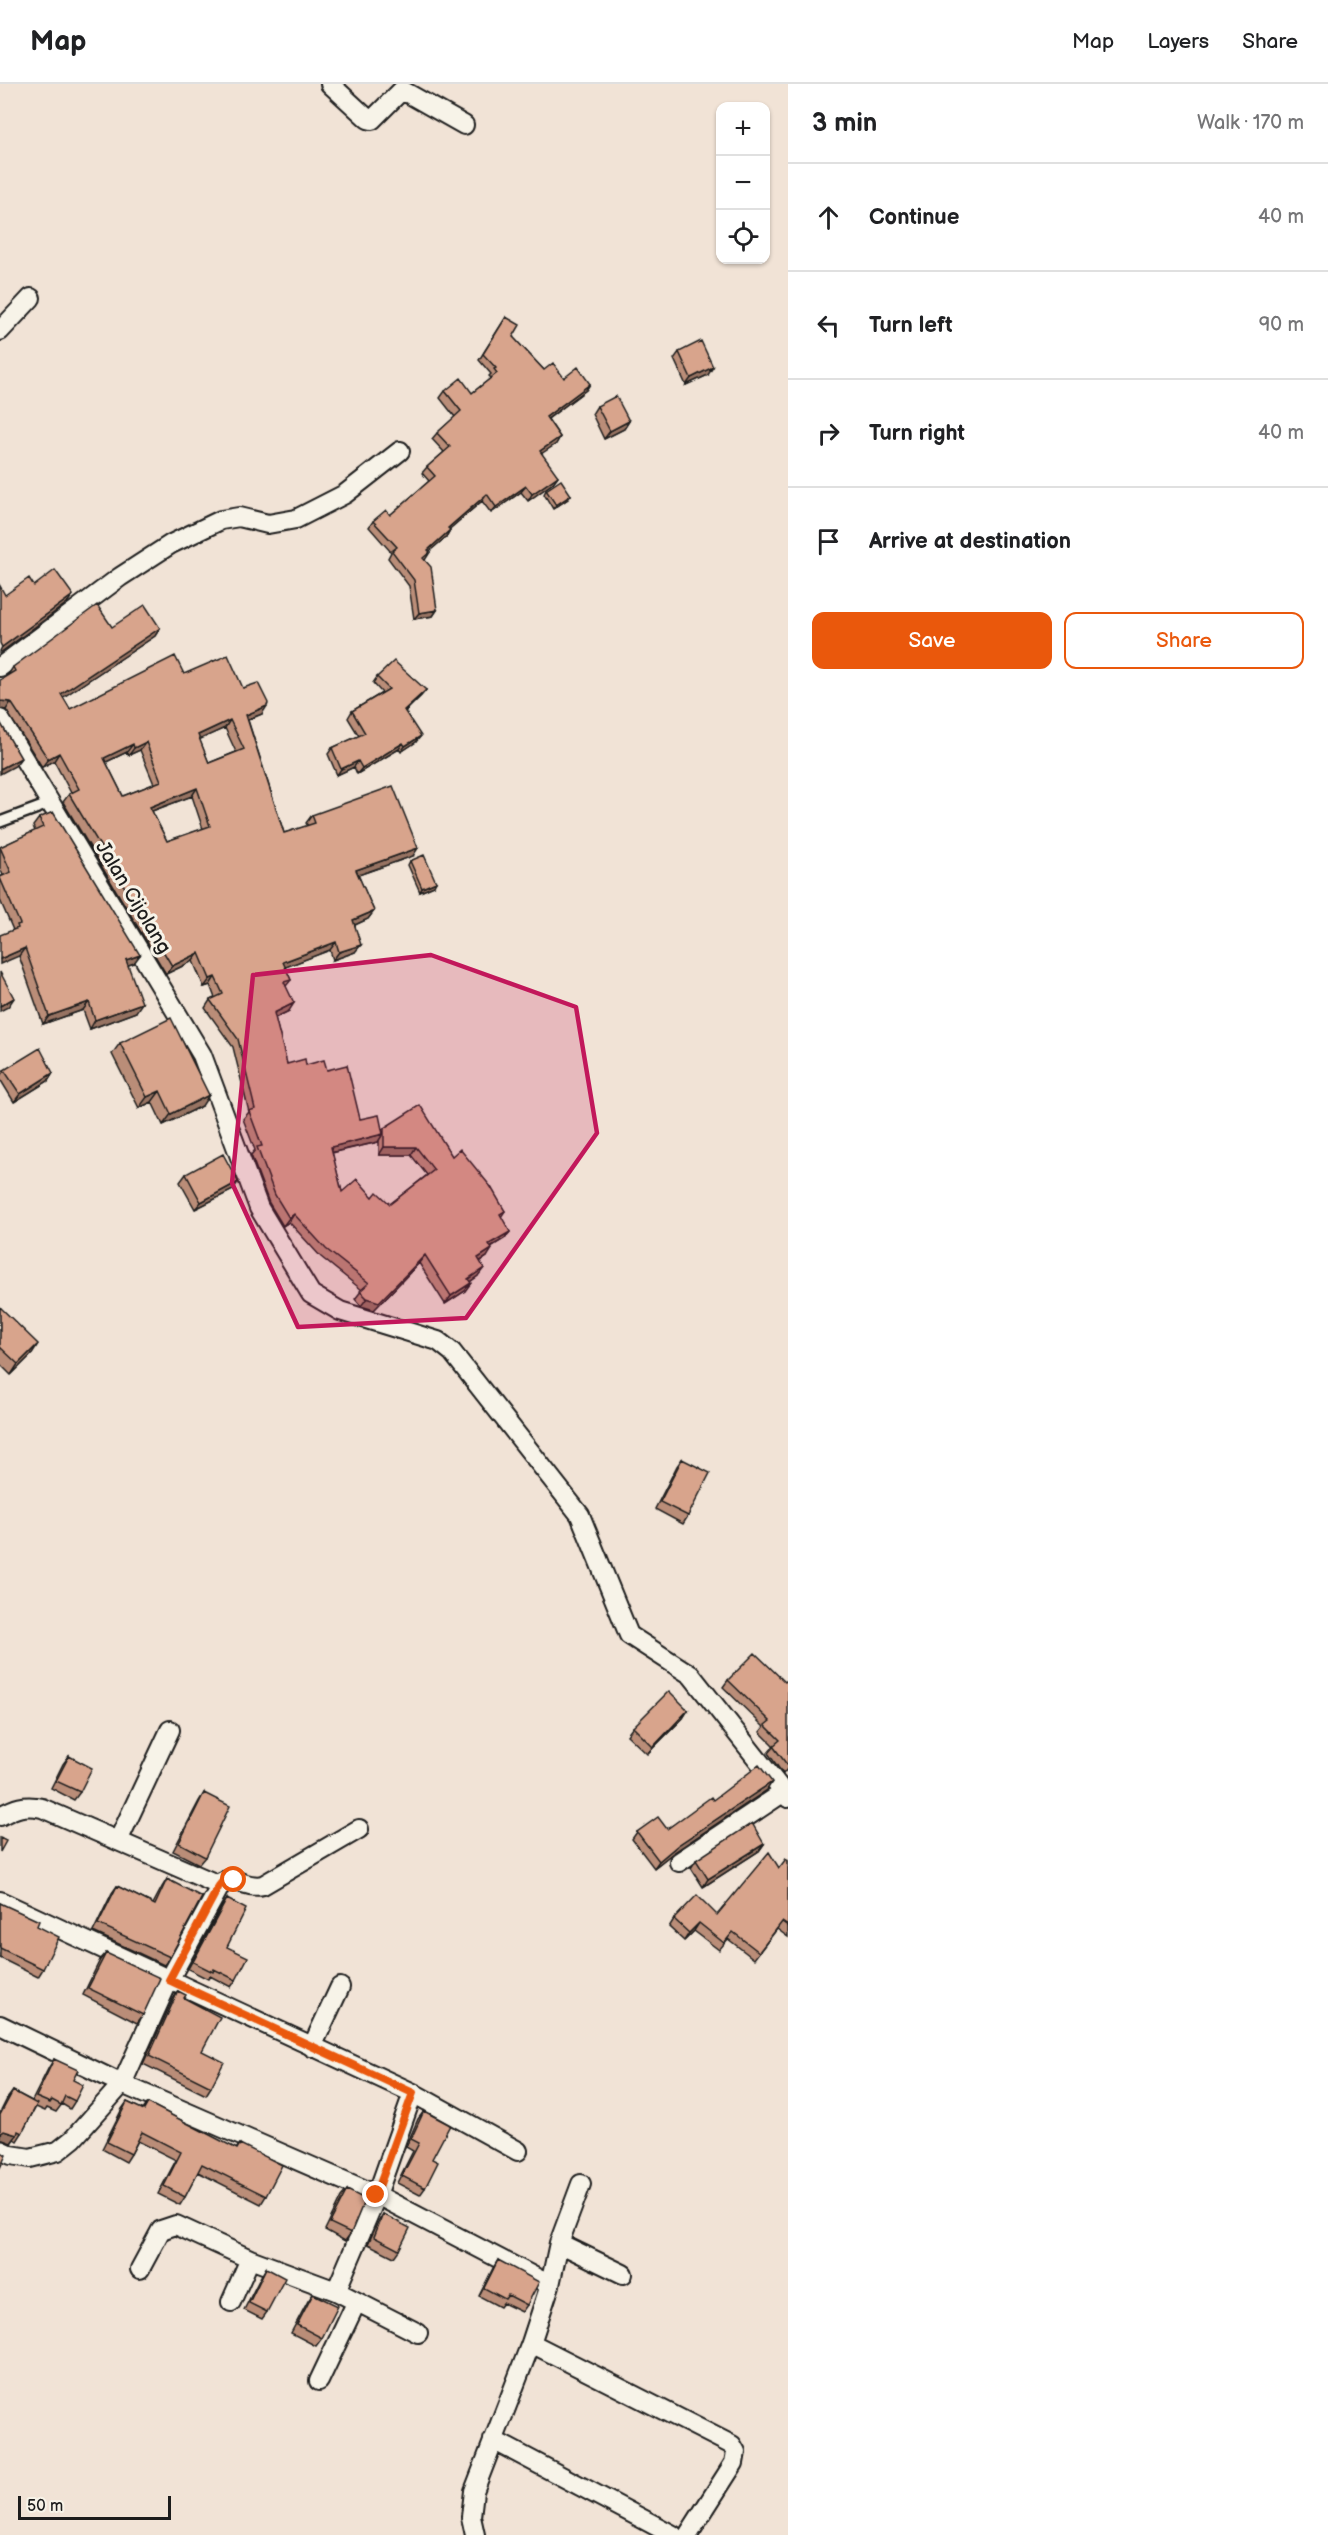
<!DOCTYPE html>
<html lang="en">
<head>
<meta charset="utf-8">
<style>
  body { margin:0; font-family:"Balsamiq Sans",sans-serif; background:#f6f6f6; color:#202124 }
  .controls { position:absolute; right:18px; top:18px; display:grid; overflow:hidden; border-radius:12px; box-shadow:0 2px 4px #0004 }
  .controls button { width:54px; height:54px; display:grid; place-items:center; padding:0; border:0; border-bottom:2px solid #e0e0e0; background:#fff; color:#202124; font:30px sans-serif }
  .scale { position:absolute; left:18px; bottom:15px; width:153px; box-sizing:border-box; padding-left:6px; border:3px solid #1c1c1c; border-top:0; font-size:16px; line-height:21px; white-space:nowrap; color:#1c1c1c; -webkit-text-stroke:4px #f7f3e8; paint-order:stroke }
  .stop { position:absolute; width:18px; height:18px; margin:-14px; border:4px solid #ea580c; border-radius:50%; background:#fff }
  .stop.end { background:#ea580c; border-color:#fff; box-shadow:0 2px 6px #0008 }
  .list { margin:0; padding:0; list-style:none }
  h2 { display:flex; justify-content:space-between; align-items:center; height:78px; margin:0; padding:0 24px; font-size:26px }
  h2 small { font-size:20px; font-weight:400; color:#757577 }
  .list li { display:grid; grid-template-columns:39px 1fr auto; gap:18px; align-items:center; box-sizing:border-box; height:108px; padding:0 24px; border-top:2px solid #e0e0e0 }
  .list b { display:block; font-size:22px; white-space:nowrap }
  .list em { font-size:20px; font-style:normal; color:#757577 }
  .actions { display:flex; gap:12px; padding:18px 24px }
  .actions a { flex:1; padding:14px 0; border:2px solid #ea580c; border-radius:12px; text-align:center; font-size:21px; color:#ea580c }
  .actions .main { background:#ea580c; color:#fff }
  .icon { flex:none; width:33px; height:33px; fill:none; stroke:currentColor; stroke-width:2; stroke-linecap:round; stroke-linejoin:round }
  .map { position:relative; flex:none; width:788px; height:2451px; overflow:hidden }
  header { display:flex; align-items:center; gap:36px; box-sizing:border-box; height:84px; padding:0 30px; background:#fff; border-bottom:2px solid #e0e0e0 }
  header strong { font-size:28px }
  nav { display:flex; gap:33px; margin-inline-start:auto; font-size:21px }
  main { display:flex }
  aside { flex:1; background:#fff }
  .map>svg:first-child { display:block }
</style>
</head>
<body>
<header>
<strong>Map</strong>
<nav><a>Map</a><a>Layers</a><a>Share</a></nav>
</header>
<main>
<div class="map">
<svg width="788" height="2451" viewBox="0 0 788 2451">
  <rect width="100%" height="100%" fill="#f1e3d6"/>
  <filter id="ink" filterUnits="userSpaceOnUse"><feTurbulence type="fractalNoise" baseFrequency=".0167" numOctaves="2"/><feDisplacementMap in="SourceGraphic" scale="12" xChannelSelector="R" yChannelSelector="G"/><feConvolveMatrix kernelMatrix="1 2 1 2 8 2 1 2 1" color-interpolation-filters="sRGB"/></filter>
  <g filter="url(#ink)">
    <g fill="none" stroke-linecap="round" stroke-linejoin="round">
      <g stroke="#1c1c1c" stroke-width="14">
        <path id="service" d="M0 738 51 719"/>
      </g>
      <g stroke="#1c1c1c" stroke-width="22">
        <path id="minor" d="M330 0 368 35 372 36 402 6 464 41
          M0 247 31 214
          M0 583 120 493 171 460 221 436 239 433 268 440 296 435 345 410 400 367
          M0 635 202 971 259 1124 311 1210 340 1227 438 1257 452 1268 580 1431 629 1551 691 1591 788 1714
          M0 1732C15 1724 24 1720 42 1724L219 1801
          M118 1757 170 1646
          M679 1778 784 1708
          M0 1817 413 2009 518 2067
          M0 1941 122 2000 377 2111 550 2201
          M312 1963 340 1903
          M0 2066 11 2071 30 2074 58 2067 73 2055 122 2000 169 1896 223 1797C237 1793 248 1805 263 1801L359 1745
          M559 2159 623 2190
          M140 2185 161 2146 176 2141 250 2175 336 2207 418 2249
          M336 2207 377 2111 413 2009
          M231 2218 250 2175
          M531 2259 732 2361 736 2368 734 2379 688 2451
          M319 2297 356 2219
          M493 2356 673 2451
          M475 2451 471 2433 474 2407 531 2259 550 2201 559 2159 581 2100"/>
      </g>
      <use href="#service" stroke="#f7f3e8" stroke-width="9"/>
      <use href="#minor" stroke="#f7f3e8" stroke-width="18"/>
    </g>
    <path fill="#ba8d78" stroke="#1c1c1c" stroke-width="1.5" fill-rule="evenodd" d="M506 233 513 253 544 286 564 294 590 300 586 306 548 335 560 353 556 360 541 369 553 399 528 417 521 408 491 429 482 417 449 445 450 446 446 453 429 467 430 468 425 476 437 526 433 532 414 535 409 502 388 474 391 468 369 443 373 437 390 431 429 397 422 389 427 383 444 368 432 355 437 349 455 333 440 314 445 307 472 309 491 294 489 292 491 290 479 276Z
      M679 268 708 291 686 301 674 275Z
      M597 322 629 337 624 345 604 355 592 330Z
      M546 406 571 411 568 415 553 425 544 410Z
      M112 543 160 544 155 552 63 613 70 625 184 590 243 604 262 630 248 636 284 749 308 742 306 739 312 731 413 772 358 791 374 827 368 835 355 841V868L333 876 330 866 285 883 291 896 286 902 289 927 275 934 287 980 306 981 327 986 360 1035 382 1046 384 1044 452 1072 505 1127 501 1133 510 1148 504 1155 491 1163 487 1173 480 1178 478 1192 470 1198 465 1207 445 1220 419 1179 374 1226 361 1222 355 1215 362 1206 321 1173 289 1138 283 1142 269 1119 251 1071 255 1066 243 1035 249 1028 233 963 205 924 210 916 215 914 210 901 204 903 193 877 166 890 63 718 69 710 71 709 54 677 42 683 6 626 8 591 13 583ZM225 644 236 668 209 679 199 655ZM140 666 154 700 123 712 106 678 127 668 129 671ZM192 712 203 745 167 757 152 727ZM379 1057V1071H411L427 1091 390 1120 373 1113 342 1108 332 1069 378 1058Z
      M377 593 426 606 421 612 405 628 416 658 401 668 399 665 357 690 354 683 337 691 328 670 332 664 359 652 348 634 352 627 382 609 373 599Z
      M39 734 134 879 128 881 136 928 90 945 83 926 43 940 19 872 13 846 0 816V793L3 791 0 785V763L35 747 33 742Z
      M410 777 434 802 420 808 408 781Z
      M120 959 202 1022 163 1041 152 1018 139 1024 112 970Z
      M4 986 53 989 48 997 14 1018 0 995V992Z
      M186 1090 233 1106 195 1125 180 1098Z
      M0 1223 31 1271 11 1291 0 1280Z
      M682 1375 688 1432 683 1440 655 1425 677 1382Z
      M728 1596 785 1598 788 1684 783 1690 768 1669 774 1662 760 1648 764 1643 723 1603Z
      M688 1626 683 1634 647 1670 627 1651 633 1643Z
      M69 1672 80 1708 74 1716 51 1704 63 1680Z
      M767 1706 673 1769 654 1784 632 1755 637 1748 667 1745 713 1716Z
      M204 1709 205 1773 199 1780 173 1767 199 1717Z
      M764 1760 759 1767 703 1803 691 1784 696 1776Z
      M788 1777V1853L777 1845 754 1875 728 1855 719 1866 694 1847 684 1857 669 1843 674 1835 717 1831Z
      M167 1795 170 1873 164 1881 93 1848 112 1809 117 1802 153 1820 162 1803Z
      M227 1815V1863L236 1896 231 1903 210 1892 208 1895 188 1885 222 1822Z
      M0 1819 37 1842 43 1885 38 1893 0 1874Z
      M106 1869 143 1931 137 1939 83 1911 100 1876Z
      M178 1907 184 1914 202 1967 211 2003 206 2011 143 1980 173 1915Z
      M54 1975 73 1996 75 2017 70 2025 62 2020 56 2028 47 2024 45 2027 36 2023 22 2049 17 2057 14 2055 11 2059 0 2055V2029L7 2015 13 2007 32 2017 49 1983Z
      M127 2018 143 2026 148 2019 236 2065 240 2060 266 2112 261 2120 198 2088 185 2113 180 2121 158 2110 176 2076 138 2057 131 2070 126 2078 102 2065 122 2025Z
      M424 2027 432 2075 425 2104 420 2111 397 2099 413 2067 406 2063 418 2035Z
      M347 2106 351 2149 345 2157 325 2146 341 2113Z
      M383 2130 399 2166 394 2173 368 2160 378 2138Z
      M498 2176 527 2221 522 2228 503 2219 500 2223 479 2212 493 2184Z
      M266 2184 267 2228 262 2235 244 2226 261 2192Z
      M313 2210 322 2254 316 2262 291 2249 308 2217Z"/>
    <path fill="#977362" stroke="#1c1c1c" stroke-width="1.5" d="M713 283 708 291 686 301 691 294Z
      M590 300 586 306 542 339 546 333Z
      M629 337 624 345 604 355 610 347Z
      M560 353 556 360 535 374 540 367Z
      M558 392 553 399 528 417 532 410Z
      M526 402 521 408 491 429 496 423Z
      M487 410 482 417 444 450 448 444Z
      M571 411 568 415 553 425 556 421Z
      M450 446 446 453 424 472 428 466Z
      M73 511 67 519 0 569V567L2 563Z
      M437 526 433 532 414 535 419 529Z
      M160 544 155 552 56 618 61 610Z
      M426 606 421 612 399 632 404 626Z
      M0 617 11 618 6 626 0 625Z
      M267 622 262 630 240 638 246 631Z
      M230 636 225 644 192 659 198 651Z
      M421 652 416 658 401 668 405 662Z
      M146 658 140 666 129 671 134 664Z
      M403 659 399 665 357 690 362 684Z
      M133 660 127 668 98 682 104 674Z
      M59 669 54 677 42 683 48 675Z
      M21 674 15 682 0 690V685Z
      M358 677 354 683 337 691 341 685Z
      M197 704 192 712 144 730 150 723Z
      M418 764 413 772 350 794 356 786Z
      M436 798 434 802 420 808 422 804Z
      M374 827 368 835 348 844 353 836Z
      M336 858 330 866 278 886 283 878Z
      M361 861 355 868 333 876 339 868Z
      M25 864 19 872 0 880V875Z
      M199 869 193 877 166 890 172 882Z
      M140 871 134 879 120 884 126 876Z
      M215 893 210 901 204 903 210 895Z
      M14 914 8 923 0 927V922Z
      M89 918 83 926 43 940 49 932Z
      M142 919 136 928 90 945 95 936Z
      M294 919 289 927 268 937 274 929Z
      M53 989 48 997 14 1018 20 1010Z
      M160 1007 152 1018 139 1024 147 1013Z
      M209 1011 202 1022 163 1041 171 1030Z
      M383 1050 378 1058 325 1070 331 1063Z
      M384 1063H416L411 1071H379Z
      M238 1098 233 1106 195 1125 201 1118Z
      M294 1130 289 1138 283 1142 289 1134Z
      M510 1148 504 1155 483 1167 489 1160Z
      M492 1165 487 1173 472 1182 478 1174Z
      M425 1171 419 1179 374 1226 361 1222 367 1214Z
      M484 1184 478 1192 462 1203 468 1195Z
      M471 1199 465 1207 445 1220 451 1212Z
      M38 1260 31 1271 11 1291 18 1280Z
      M688 1626 683 1634 647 1670 653 1663Z
      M772 1698 767 1706 673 1769 654 1784 659 1777 678 1761Z
      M764 1760 759 1767 703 1803 708 1795Z
      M699 1839 694 1847 684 1857 689 1849Z
      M4 2047 17 2051 11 2059 0 2055V2050Z"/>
    <path fill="#d8a48c" stroke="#1c1c1c" stroke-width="1.5" fill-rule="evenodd" d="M506 233 520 241 513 253 544 286 553 279 564 294 578 283 590 300 546 333 560 353 540 367 558 392 532 410 526 402 496 423 487 410 448 444 450 446 428 466 430 468 423 474 431 483 437 526 419 529 414 496 392 467 397 463 373 437 386 426 390 431 435 392 427 383 450 363 437 349 461 327 445 307 461 294 472 309 497 289 494 285 496 284 483 270Z
      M701 257 713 283 691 294 679 268Z
      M616 312 629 337 610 347 597 322Z
      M561 396 571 411 556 421 546 406Z
      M55 486 73 511 2 563 0 559V502L5 511 29 494 34 502Z
      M97 521 112 543 145 521 160 544 61 610 70 625 175 572 184 590 228 571 243 604 258 599 268 619 267 622 246 631 284 749 315 739 312 731 393 702 418 764 356 786 374 827 353 836 361 861 339 868 336 858 283 878 291 896 284 898 294 919 274 929 287 980 305 975 306 981 324 976 327 986 347 981 360 1035 379 1031 383 1050 331 1063 342 1108 357 1095 373 1113 377 1108 390 1120 434 1086 416 1063H384V1044L420 1021 452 1072 460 1065 491 1103 505 1127 500 1130 510 1148 489 1160 492 1165 478 1174 484 1184 468 1195 471 1199 451 1212 425 1171 379 1218 367 1214 360 1207 369 1199 326 1165 294 1130 289 1134 275 1111 257 1063 262 1062 249 1027 255 1025 238 955 210 916 223 910 215 893 210 895 199 869 172 882 69 710 79 705 59 669 48 675 11 618 0 617V596L15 587 13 583ZM230 636 244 665 209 679 198 651ZM146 658 161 697 123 712 104 674 133 660 134 664ZM197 704 210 742 167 757 150 723Z
      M394 577 426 606 404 626 421 652 405 662 403 659 362 684 358 677 341 685 332 664 365 649 352 627 389 605 377 593Z
      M0 638 21 674 0 685Z
      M53 728 140 871 126 876 142 919 95 936 89 918 49 932 25 864 0 875V851L18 844 17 841 20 840 0 794V793L11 788 0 763 43 743 39 734Z
      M424 771 436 798 422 804 410 777Z
      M0 888 14 914 0 922Z
      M171 934 209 1011 171 1030 160 1007 147 1013 120 959Z
      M40 964 53 989 20 1010 4 986Z
      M223 1070 238 1098 201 1118 186 1090Z
      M0 1223 38 1260 18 1280 0 1263Z
      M682 1375 710 1389 688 1432 660 1418Z
      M755 1569 785 1598 788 1595V1682L773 1662 780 1656 765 1641 770 1637 728 1596Z
      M669 1607 688 1626 653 1663 633 1643Z
      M69 1672 92 1684 80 1708 56 1697Z
      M759 1681 772 1698 678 1761 659 1777 637 1748 658 1733 667 1745 711 1713 713 1716Z
      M204 1709 230 1722 205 1773 179 1759Z
      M752 1739 764 1760 708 1795 696 1776Z
      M0 1754 6 1757 0 1768Z
      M769 1768 779 1784 786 1775 788 1777V1842L782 1838 759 1868 733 1848 724 1859 699 1839 689 1849 674 1835 697 1811 717 1831Z
      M167 1795 202 1813 170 1873 98 1840 117 1802 155 1821Z
      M227 1815 246 1825 227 1863 248 1873 236 1896 214 1885 213 1888 193 1878Z
      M0 1819 39 1837 37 1842 59 1853 43 1885 0 1864Z
      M106 1869 160 1894 143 1931 88 1904Z
      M178 1907 186 1911 184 1914 220 1933 202 1967 224 1978 211 2003 149 1972Z
      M54 1975 78 1986 73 1996 83 2001 75 2017 65 2012 61 2021 52 2016 50 2019 36 2013Z
      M13 2007 37 2020 22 2049 18 2047 17 2051 4 2047 0 2050V2031Z
      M127 2018 144 2026 148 2019 237 2065 240 2060 282 2081 266 2112 202 2080 185 2113 164 2102 181 2068 142 2048 131 2070 107 2058Z
      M424 2027 450 2041 432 2075 438 2078 425 2104 402 2092 419 2059 411 2055Z
      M0 2067 6 2071 0 2084Z
      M347 2106 365 2115 351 2149 330 2139Z
      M383 2130 410 2144 399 2166 374 2153Z
      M498 2176 539 2198 527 2221 508 2211 505 2215 484 2204Z
      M266 2184 285 2194 267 2228 249 2219Z
      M313 2210 338 2222 322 2254 297 2241Z"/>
  </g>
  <g fill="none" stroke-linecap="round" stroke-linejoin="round" filter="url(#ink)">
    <path stroke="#ea580c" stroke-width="8" d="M234 1796 223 1797 219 1802 169 1896 413 2009 376 2111"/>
  </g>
  <path fill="#c2185b" fill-opacity="0.2" stroke="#c2185b" stroke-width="4.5" stroke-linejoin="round" d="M431 871 576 923 597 1049 466 1234 298 1243 232 1099 253 891Z"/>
  <g text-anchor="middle" stroke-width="6" stroke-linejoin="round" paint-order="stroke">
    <g font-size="20" fill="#1c1c1c" stroke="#f7f3e8">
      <text transform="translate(134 813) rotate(59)" y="7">Jalan Cijolang</text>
    </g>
  </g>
</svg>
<div class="controls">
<button>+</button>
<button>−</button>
<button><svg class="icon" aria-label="locate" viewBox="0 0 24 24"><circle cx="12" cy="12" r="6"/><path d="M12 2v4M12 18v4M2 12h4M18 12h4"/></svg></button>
</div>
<div class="scale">50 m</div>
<div class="stop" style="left:234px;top:1796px"></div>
<div class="stop end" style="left:376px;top:2111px"></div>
</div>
<aside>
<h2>3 min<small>Walk · 170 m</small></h2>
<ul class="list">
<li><svg class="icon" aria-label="ahead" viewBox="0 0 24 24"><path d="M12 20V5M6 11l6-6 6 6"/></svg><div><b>Continue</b></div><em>40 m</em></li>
<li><svg class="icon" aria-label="left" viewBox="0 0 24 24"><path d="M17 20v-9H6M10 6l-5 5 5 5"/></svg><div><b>Turn left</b></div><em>90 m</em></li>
<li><svg class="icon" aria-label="right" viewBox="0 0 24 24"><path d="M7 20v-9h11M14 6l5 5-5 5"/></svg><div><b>Turn right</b></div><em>40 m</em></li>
<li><svg class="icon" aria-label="arrive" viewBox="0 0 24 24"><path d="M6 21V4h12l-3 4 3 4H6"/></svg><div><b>Arrive at destination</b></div></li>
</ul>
<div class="actions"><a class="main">Save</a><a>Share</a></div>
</aside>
</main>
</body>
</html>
